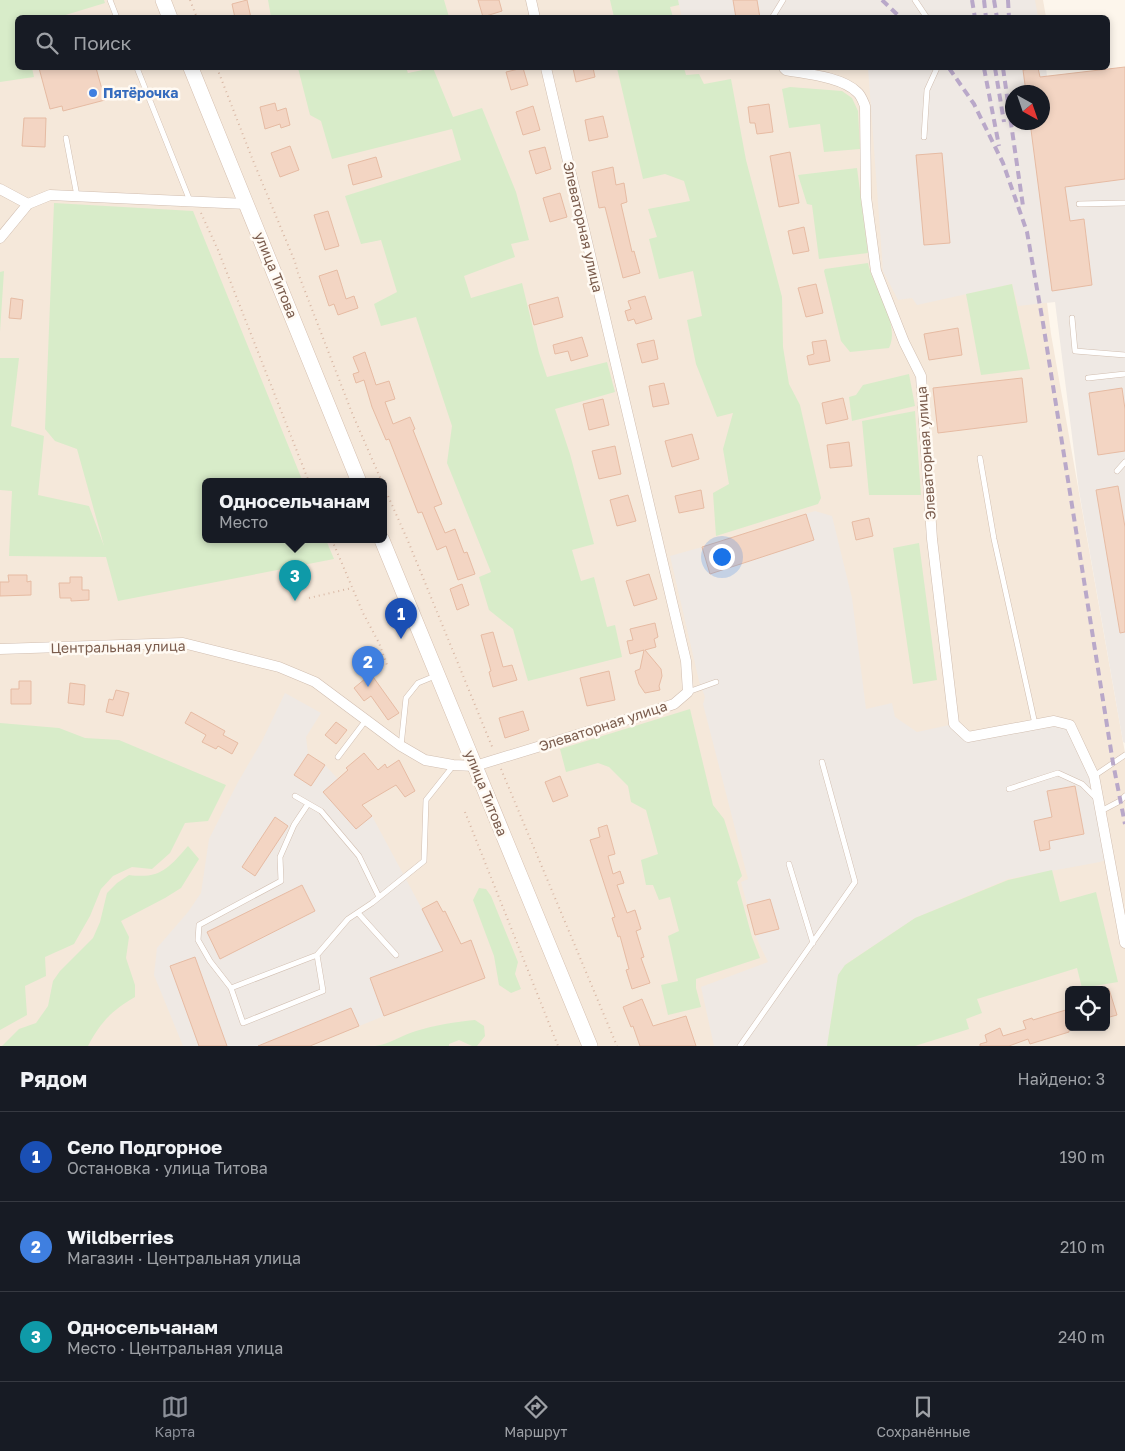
<!DOCTYPE html>
<html lang="ru">
<head>
<meta charset="utf-8">
<style>
  body { margin:0; font-family:"Golos Text",sans-serif; background:#20242c; color:#f1f3f6 }
  .controls { position:absolute; right:15px; bottom:15px; display:grid; overflow:hidden; border-radius:8px; box-shadow:0 2px 8px #0003 }
  .controls button { width:45px; height:45px; display:grid; place-items:center; padding:0; border:0; border-bottom:1px solid #363941; background:#171b24; color:#f1f3f6; font:25px sans-serif }
  .compass { position:absolute; left:1005px; top:85px; width:45px; height:45px; border-radius:50%; background:#171b24; box-shadow:0 2px 8px #0003; rotate:140deg }
  .you { position:absolute; left:721px; top:556px; width:18px; height:18px; margin:-12px; border:4px solid #fff; border-radius:50%; background:#1a73e8; box-shadow:0 0 0 8px #1a73e833 }
  .badge { display:grid; place-items:center; width:32px; height:32px; border-radius:50%; background:#8c9099; color:#fff; font-size:16px; font-weight:700 }
  .pin { position:absolute; translate:-50% -41px; filter:drop-shadow(0 1px 2px #0008) }
  .pin::after { content:''; position:absolute; top:26px; width:18px; height:15px; background:inherit; clip-path:polygon(0 0,100% 0,50% 100%) }
  .popup { position:absolute; left:202px; top:478px; width:185px; height:65px; box-sizing:border-box; display:grid; place-content:center; border-radius:8px; background:#171b24; filter:drop-shadow(0 1px 4px #0005); font-size:16px; white-space:nowrap; color:#9ea1a6 }
  .popup b { font-size:19px; color:#f1f3f6 }
  .popup::after { content:''; position:absolute; left:50%; top:100%; margin-left:-10px; border:10px solid transparent; border-top-color:#171b24 }
  .list { margin:0; padding:0; list-style:none }
  h2 { display:flex; justify-content:space-between; align-items:center; height:65px; margin:0; padding:0 20px; font-size:21px }
  h2 small { font-size:16px; font-weight:400; color:#9ea1a6 }
  .list li { display:grid; grid-template-columns:32px 1fr auto; gap:15px; align-items:center; box-sizing:border-box; height:90px; padding:0 20px; border-top:1px solid #363941 }
  .list b { display:block; font-size:19px; white-space:nowrap }
  .list p { margin:0; font-size:16px; white-space:nowrap; color:#9ea1a6 }
  .list em { font-size:16px; font-style:normal; color:#9ea1a6 }
  .icon { flex:none; width:28px; height:28px; fill:none; stroke:currentColor; stroke-width:2; stroke-linecap:round; stroke-linejoin:round }
  .map { position:relative; flex:none; width:1125px; height:1046px; overflow:hidden }
  .search { position:absolute; background:#171b24; box-shadow:0 2px 8px #0003; left:15px; right:15px; top:15px; height:55px; display:flex; align-items:center; gap:12px; box-sizing:border-box; padding:0 18px; border-radius:8px; color:#9ea1a6; font-size:19px }
  .sheet { height:335px; background:#171b24 }
  nav { display:flex; justify-content:space-around; align-items:center; box-sizing:border-box; height:70px; border-top:1px solid #363941; background:#171b24; font-size:14px; color:#9ea1a6 }
  nav a { display:grid; justify-items:center; gap:2px }
  nav .on { color:#8c9099 }
  .map>svg:first-child { display:block }
</style>
</head>
<body>
<div class="map">
<svg width="1125" height="1046" viewBox="0 0 1125 1046">
  <rect width="100%" height="100%" fill="#fdf6ec"/>
  <path fill="#f5e8da" fill-rule="evenodd" d="M0 0H1043L1046 17 18 18V68H1019L1012 92V122L1024 123 1051 334 1125 753V1046H0ZM206 482H384V540H206ZM1069 990H1106V1027H1069Z"/>
  <path fill="#efe9e4" fill-rule="evenodd" d="M678 0H1035L1038 17 682 18Z
    M1125 67V743L1123 742 1079 491 1055 302 1018 306 1012 284 917 305 912 298 898 300 883 271 868 68H1046L1047 76ZM1012 92H1042V122H1012Z
    M815 511 832 516 852 598 866 709 892 703 895 717 917 732 954 724 968 737 1054 721 1070 725 1086 756 1110 858 1100 862 1008 879 915 918 846 964 838 975 827 1046H714L701 987 768 962 755 935 741 882 748 879 703 704 705 697 699 681 670 556 702 547Z
    M285 693 321 713 306 737 308 754 325 765 372 816 444 950 471 940 485 978 384 1016 310 1046H183L154 975 157 948 188 912 201 893 209 839 238 782 262 741Z"/>
  <path fill="#d8ecc9" d="M0 0H104L105 3 59 17 18 18V68H32L34 77 0 82Z
    M268 0H444L449 17H271Z
    M610 0H678L679 5 670 7 673 17H614Z
    M298 68H406L408 73 433 68 453 117 482 108 516 192 529 240 511 244 515 257 464 276 471 298 522 283 539 353 547 377 607 362 615 392 555 409 570 454 594 544 572 550 581 581 594 577 607 627 615 625 622 657 528 681 513 629 489 610 479 577 491 572 447 463 452 426 416 317 381 326 374 304 397 292 381 240 361 244 345 196 461 160 452 129 332 159 321 121 310 115Z
    M617 68H684L686 75 699 74 704 84 731 79 746 160 782 297 783 347 789 384 800 405 821 498 818 504 716 536 713 493 729 484 723 449 733 413 717 417 696 364 687 320 702 316 693 271 659 279 649 239 657 237 648 209 690 201 684 181 665 174 643 179Z
    M790 87 842 91 852 98 858 111 860 149 824 152 820 124 789 128 782 89Z
    M857 168 868 253 819 259 812 205 807 204 798 175Z
    M54 203 193 211 303 482H206V540H326L334 559 118 601 106 557 9 556 12 491 0 490V358H19L11 426 44 436 38 495 89 506 104 546 77 449 55 441 45 429Z
    M868 263C873 288 901 323 889 348L850 352 841 341 824 271 825 269Z
    M4 271 0 332V272Z
    M1012 284 1030 369 981 375 966 294Z
    M909 374 915 406 852 421 849 397 856 395 863 385Z
    M915 411 921 495H869L862 421Z
    M919 543 937 680 913 684 893 548Z
    M690 709 713 805 724 819 742 876 737 882 752 937 760 958 696 979V988L701 1007 668 1015 661 985 678 981 668 936 679 931 670 897 659 900 653 885H646L641 860 658 854 646 810 631 802 628 786 609 767 598 763 566 772 560 749Z
    M0 723 59 728 85 738 119 740 226 785 208 821 185 823 170 853 152 869 132 867 113 876 101 889 90 916 74 944 45 957 46 976 25 986 27 1015 0 1030Z
    M188 846 199 859 181 888 165 898 121 921 129 937 126 958 135 985V997C112 1010 100 1023 88 1046H2L19 1029 36 1023 48 1006 53 981 60 971 93 938 100 922 107 893 117 883 129 875C160 879 168 869 188 846Z
    M1052 870 1060 902 1096 892 1118 982 1082 988 1077 968 977 999 982 1013 966 1019 969 1029 915 1046H827L838 975 845 965 915 918 1008 880Z
    M479 888 486 889 491 896 518 962 515 974 521 989 511 993 499 985 494 956 473 900Z
    M475 1020 484 1026 485 1036 477 1046H472L459 1040 449 1044V1046H375C390 1044 402 1035 416 1031 435 1025 455 1022 475 1020Z"/>
  <path fill="#f3d5c3" stroke="#e6bba3" d="M247 0 251 18H235L232 4Z
    M478 0H499L502 11 483 17Z
    M733 0H757L760 18H736Z
    M1125 67V179L1065 187 1070 221 1084 219 1092 285 1052 291 1030 122H1042V92H1026L1023 70 1038 68 1040 77Z
    M39 68H96L105 100 63 111 62 106 50 109Z
    M523 68 528 85 511 90 506 72Z
    M573 68H593L595 77 576 82Z
    M275 103 277 111 286 108 290 125 281 128 280 124 265 129 260 107Z
    M769 104 773 132 757 134 755 123H750L748 107Z
    M533 106 540 130 523 135 516 112Z
    M603 116 608 137 589 141 585 120Z
    M24 118H46L45 147 22 146Z
    M290 146 299 170 280 177 271 153Z
    M545 147 551 169 536 174 529 151Z
    M790 152 799 203 779 207 770 156Z
    M942 153 950 243 924 245 916 155Z
    M376 157 382 177 353 185 348 165Z
    M613 167 616 185 624 183 627 202 621 204 632 252 634 251 640 273 623 278 605 207 599 208 592 172Z
    M560 193 567 217 550 222 543 198Z
    M328 211 339 246 325 250 314 215Z
    M804 227 809 251 793 254 788 231Z
    M337 270 346 299 354 296 358 308 338 315 334 304 329 306 319 276Z
    M816 284 823 313 806 317 798 288Z
    M645 296 652 319 636 324 634 319 628 321 625 311 631 309 628 301Z
    M558 297 563 317 534 325 529 305Z
    M11 298 23 300 21 319 9 318Z
    M958 328 962 355 929 360 924 334Z
    M582 337 588 356 571 361 568 351 555 354 553 345Z
    M654 340 658 359 642 363 637 344Z
    M826 340 830 361 809 365 807 356 814 354 812 342Z
    M365 352 376 385 389 381 395 399 385 402 393 424 410 417 415 429 413 430 442 504 434 507 445 533 455 529 464 553 467 552 475 574 458 580 446 546 437 550 422 512 418 513 389 439 386 440 372 407 364 380 356 383 353 374 359 372 353 357Z
    M1022 378 1027 422 938 433 933 388Z
    M664 383 669 404 653 407 649 386Z
    M1122 388 1125 409V451L1098 455 1089 393Z
    M843 398 848 419 826 424 822 403Z
    M603 399 609 425 589 430 583 404Z
    M692 434 699 459 672 467 665 441Z
    M849 442 852 466 830 468 827 445Z
    M615 446 621 474 599 479 592 451Z
    M1118 486 1125 527V632L1120 633 1096 490Z
    M701 490 704 508 679 513 675 496Z
    M628 495 636 521 617 526 610 500Z
    M806 514 814 540 710 574 702 547Z
    M869 518 873 536 856 540 852 522Z
    M649 574 657 599 634 606 626 581Z
    M8 575H27V582L31 581V595L0 596V582H9Z
    M70 577H82V590H89V600L71 601V598H60L59 583H70Z
    M462 584 469 605 457 610 450 589Z
    M655 623 658 637 654 639 656 647 645 650 661 669 662 676 659 686 660 690 645 693 639 684 635 671 640 669 644 650 630 654 627 641 633 640 630 629Z
    M493 632 503 667 512 665 517 680 493 687 489 672 491 671 481 635Z
    M609 671 615 700 587 706 580 678Z
    M371 674 399 713 388 720 371 696 364 701 354 688Z
    M19 681H31V704H11V689H19Z
    M70 683 85 685 84 705 68 703Z
    M116 690 129 693 123 716 106 712 109 699 113 700Z
    M523 711 529 730 505 738 499 718Z
    M191 712 225 731 223 735 238 743 232 754 218 746 216 749 202 742 206 735 185 723Z
    M336 722 347 730 336 744 325 735Z
    M364 753 378 770 385 764 387 768 399 760 415 791 405 797 396 785 362 805 372 816 356 829 323 792 348 770 346 768Z
    M308 754 325 765 311 786 294 775Z
    M560 776 568 796 553 802 545 782Z
    M1075 786 1084 834 1049 841 1050 849 1040 851 1034 821 1052 817 1047 791Z
    M275 817 288 826 255 876 242 867Z
    M607 825 615 854 608 856 613 874 620 871 624 883 617 885 627 913 635 910 641 929 636 931 644 957 641 958 650 983 632 989 626 970 629 969 620 936 618 937 612 918 615 917 590 840 600 837 598 828Z
    M302 885 315 911 220 959 207 932Z
    M770 899 779 929 755 935 747 905Z
    M437 901 443 912 445 911 461 944 471 940 485 978 384 1016 370 978 443 951 422 909Z
    M195 957 227 1046H199L170 966Z
    M1106 989H1109L1117 1015 1106 1018Z
    M642 999 653 1026 686 1016 696 1046H640L633 1026 631 1027 623 1007Z
    M351 1008 359 1026 310 1046H258Z
    M1069 1009V1032L1030 1044 1028 1039 1009 1046H980V1044L987 1042 985 1035 1000 1028 1003 1036 1026 1029 1023 1021 1032 1018 1033 1020Z"/>
  <g fill="none" stroke-linecap="round" stroke-linejoin="round">
    <g stroke="#d1beb0" stroke-width="6">
      <path id="service" d="M110 0 117 18
        M915 0 927 18
        M772 18 783 0
        M137 68 190 201
        M924 137 927 90 937 68
        M66 138 77 196
        M1079 204 1125 203
        M1072 318 1075 351 1125 355
        M1088 378 1125 374
        M980 458 994 539 1035 724
        M1117 471 1125 462
        M688 692 716 682
        M401 746 406 698 418 683 435 676
        M338 757 366 720
        M1094 776 1125 755
        M1009 789 1058 773 1082 784 1097 799
        M295 796 321 811 359 856 379 897
        M308 804 294 825 280 857 281 881 199 925 198 940 210 961 231 988 243 1023 323 991 317 955
        M1101 811 1120 801 1125 796
        M789 864 813 943
        M358 913 396 955
        M231 988 317 955 348 919 372 903 424 861 426 800 453 766
        M740 1046 855 882 822 762"/>
    </g>
    <g stroke="#d1beb0" stroke-width="11">
      <path id="minor" d="M531 0 535 18
        M784 68 786 70C807 74 842 77 857 92 861 95 863 101 865 106L866 197 876 271 904 342 921 376 932 539 954 724 968 737 1054 721 1070 725 1094 776 1125 943
        M0 189 28 204
        M0 238 28 204 50 195 247 204
        M0 649 183 643 279 667 315 682 401 746 425 760 453 765 475 766 642 715 674 704 688 692 686 661 546 68"/>
    </g>
    <g stroke="#d6c0b0" stroke-width="16">
      <path id="secondary" d="M163 0 170 18
        M191 68 359 482
        M382 540 590 1046"/>
    </g>
    <path stroke="#d9b8a5" stroke-width="2" stroke-dasharray="1 4" stroke-linecap="butt" d="M190 0 197 18
      M217 68 252 158 295 262 298 273 352 413 382 482
      M201 213 218 250 309 482
      M384 487 408 541 493 749
      M332 540 363 613 379 643 387 665
      M309 598 352 588
      M501 769 617 1046
      M465 812 558 1046"/>
    <use href="#service" stroke="#fff" stroke-width="5"/>
    <use href="#minor" stroke="#fff" stroke-width="10"/>
    <use href="#secondary" stroke="#fff" stroke-width="15"/>
    <path stroke="#b9a8c9" stroke-width="4" stroke-dasharray="8 5" stroke-linecap="butt" d="M882 0 901 18
      M972 0 975 18
      M984 0 986 18
      M994 0 997 18
      M1008 0 1009 18
      M949 68 974 104 1003 163 1027 232 1043 323 1113 763 1125 824
      M984 68 999 146
      M995 68 1004 122
      M1003 68 1023 206"/>
  </g>
  <circle fill="#3f7fe0" stroke="#fffaf3" stroke-width="2" cx="93" cy="93" r="5"/>
  <g text-anchor="middle" stroke-width="5" stroke-linejoin="round" paint-order="stroke">
    <g font-size="14" font-weight="bold" fill="#366cbe" stroke="#fffaf3" text-anchor="start">
      <text x="103" y="98">Пятёрочка</text>
    </g>
    <g font-size="14" fill="#7a5c4d" stroke="#fffaf3">
      <text transform="translate(583 227) rotate(77)" y="5">Элеваторная улица</text>
      <text transform="translate(276 275) rotate(68)" y="5">улица Титова</text>
      <text transform="translate(926 453) rotate(-94)" y="5">Элеваторная улица</text>
      <text transform="translate(118 647) rotate(-1)" y="5">Центральная улица</text>
      <text transform="translate(603 726) rotate(-18)" y="5">Элеваторная улица</text>
      <text transform="translate(486 793) rotate(68)" y="5">улица Титова</text>
    </g>
  </g>
</svg>
<div class="controls">
<button><svg class="icon" aria-label="locate" viewBox="0 0 24 24"><circle cx="12" cy="12" r="6"/><path d="M12 2v4M12 18v4M2 12h4M18 12h4"/></svg></button>
</div>
<svg class="compass" viewBox="-18 -18 36 36"><path d="M0-13l5 13h-10z" fill="#e53935"/><path d="M0 13l5-13h-10z" fill="#9ea1a6"/></svg>
<div class="you"></div>
<div class="pin badge" style="left:401px;top:639px;background:#1a4fb4">1</div>
<div class="pin badge" style="left:368px;top:687px;background:#3f7fe0">2</div>
<div class="pin badge" style="left:295px;top:601px;background:#0f9aa8">3</div>
<div class="popup"><b>Односельчанам</b>Место</div>
<div class="search"><svg class="icon" aria-label="search" viewBox="0 0 24 24"><circle cx="10" cy="10" r="6"/><path d="M15 15l6 6"/></svg>Поиск</div>
</div>
<section class="sheet">
<h2>Рядом<small>Найдено: 3</small></h2>
<ul class="list">
<li><span class="badge" style="background:#1a4fb4">1</span><div><b>Село Подгорное</b><p>Остановка · улица Титова</p></div><em>190 m</em></li>
<li><span class="badge" style="background:#3f7fe0">2</span><div><b>Wildberries</b><p>Магазин · Центральная улица</p></div><em>210 m</em></li>
<li><span class="badge" style="background:#0f9aa8">3</span><div><b>Односельчанам</b><p>Место · Центральная улица</p></div><em>240 m</em></li>
</ul>
</section>
<nav>
<a class="on"><svg class="icon" aria-label="map" viewBox="0 0 24 24"><path d="M3 6l6-2 6 2 6-2v14l-6 2-6-2-6 2zM9 4v14M15 6v14"/></svg>Карта</a>
<a><svg class="icon" aria-label="directions" viewBox="0 0 24 24"><path d="M12 3l9 9-9 9-9-9zM9 14v-3h6M13 9l2 2-2 2"/></svg>Маршрут</a>
<a><svg class="icon" aria-label="saved" viewBox="0 0 24 24"><path d="M7 4h10v16l-5-4-5 4z"/></svg>Сохранённые</a>
</nav>
</body>
</html>
